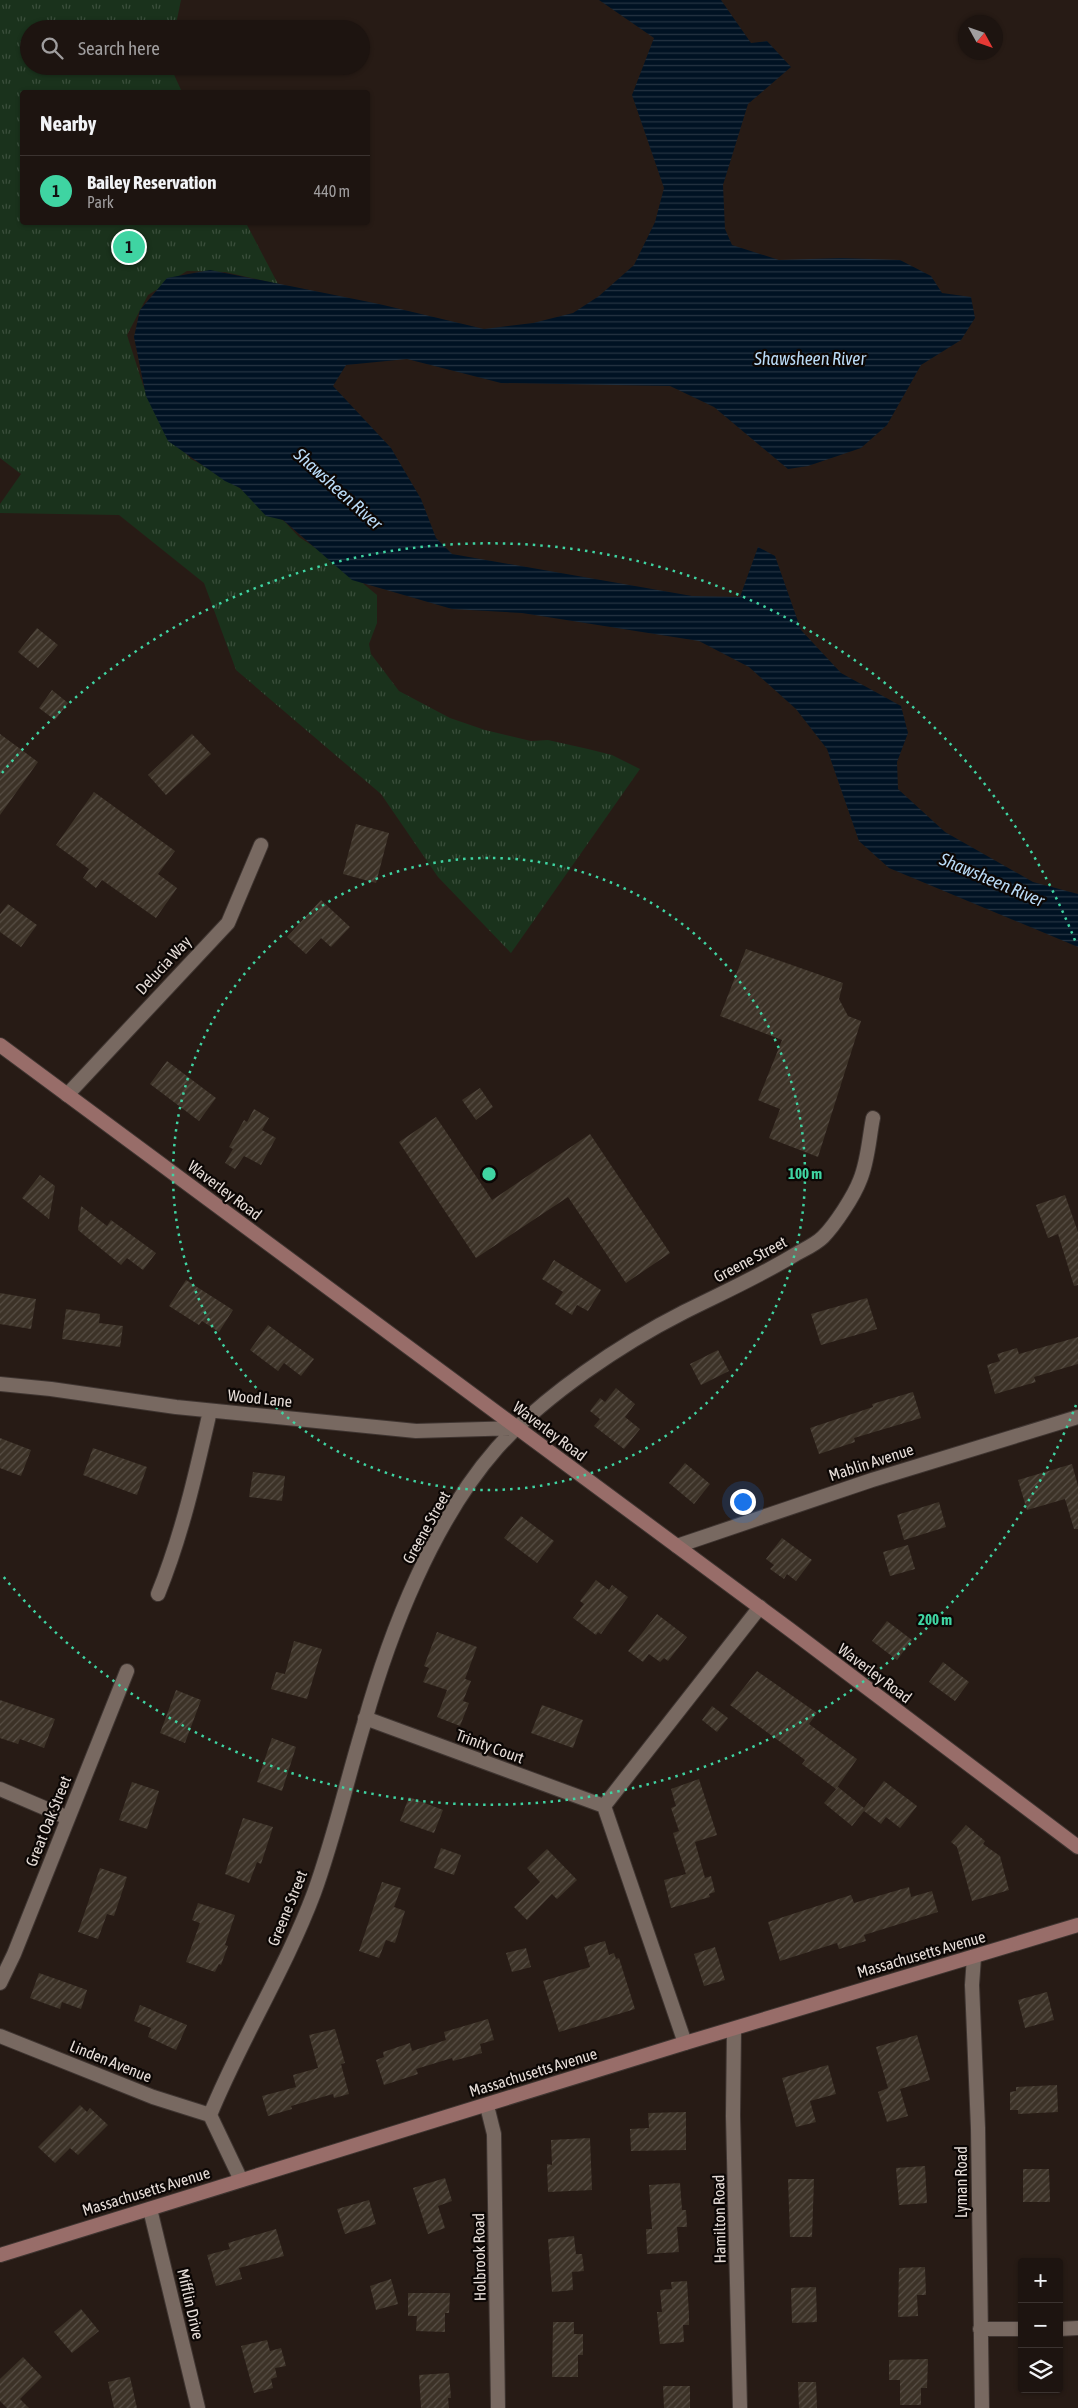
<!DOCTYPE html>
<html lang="en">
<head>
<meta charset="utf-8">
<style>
  body { margin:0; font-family:"Asap Condensed",sans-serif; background:#2a211e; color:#f1f3f6 }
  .controls { position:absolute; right:15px; bottom:15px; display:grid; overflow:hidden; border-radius:5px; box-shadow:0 1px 4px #0004 }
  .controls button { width:45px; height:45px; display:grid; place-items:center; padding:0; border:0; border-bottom:1px solid #3b3330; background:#1d1410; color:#f1f3f6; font:25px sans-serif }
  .compass { position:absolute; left:958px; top:15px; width:45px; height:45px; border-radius:50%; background:#1d1410; box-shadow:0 1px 4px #0004; rotate:130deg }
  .you { position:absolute; left:742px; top:1501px; width:18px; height:18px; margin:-12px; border:4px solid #fff; border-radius:50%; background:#1a73e8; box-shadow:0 0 0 8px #1a73e833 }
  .badge { display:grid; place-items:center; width:32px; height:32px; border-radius:50%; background:#3fd4a2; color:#111; font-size:16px; font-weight:700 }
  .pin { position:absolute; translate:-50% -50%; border:2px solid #fff; box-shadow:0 1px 5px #0006 }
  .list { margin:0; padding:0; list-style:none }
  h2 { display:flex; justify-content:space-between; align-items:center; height:65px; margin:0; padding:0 20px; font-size:21px }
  h2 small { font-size:16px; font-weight:400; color:#a09e9f }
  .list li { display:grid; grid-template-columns:32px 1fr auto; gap:15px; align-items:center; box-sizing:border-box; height:70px; padding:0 20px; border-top:1px solid #3b3330 }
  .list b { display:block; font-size:19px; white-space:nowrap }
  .list p { margin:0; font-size:16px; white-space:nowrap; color:#a09e9f }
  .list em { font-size:16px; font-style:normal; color:#a09e9f }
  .icon { flex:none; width:28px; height:28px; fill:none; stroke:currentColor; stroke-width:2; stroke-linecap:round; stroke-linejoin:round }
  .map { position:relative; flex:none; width:1078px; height:2408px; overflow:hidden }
  .search { position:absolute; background:#1d1410; box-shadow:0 1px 4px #0004; left:20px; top:20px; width:350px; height:55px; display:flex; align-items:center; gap:12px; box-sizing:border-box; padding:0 18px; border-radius:28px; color:#a09e9f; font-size:19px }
  .panel { position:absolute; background:#1d1410; box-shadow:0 1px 4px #0004; left:20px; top:90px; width:350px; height:135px; border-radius:5px }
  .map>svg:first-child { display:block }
</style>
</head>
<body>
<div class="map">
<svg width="1078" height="2408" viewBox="0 0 1078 2408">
  <defs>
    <pattern id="grass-tufts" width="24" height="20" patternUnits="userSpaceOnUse" patternTransform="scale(1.25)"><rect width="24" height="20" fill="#1a321c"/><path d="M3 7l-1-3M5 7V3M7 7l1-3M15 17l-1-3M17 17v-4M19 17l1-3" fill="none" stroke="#3b4f3c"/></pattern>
    <pattern id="water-rules" width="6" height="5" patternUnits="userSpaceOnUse" patternTransform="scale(1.25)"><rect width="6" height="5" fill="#001223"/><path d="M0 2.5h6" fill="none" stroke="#253442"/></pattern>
    <pattern id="building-hatch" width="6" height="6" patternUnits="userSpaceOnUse" patternTransform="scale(1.25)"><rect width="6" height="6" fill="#3c3227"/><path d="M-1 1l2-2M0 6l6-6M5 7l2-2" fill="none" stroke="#584f46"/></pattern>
  </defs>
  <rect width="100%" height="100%" fill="#271b15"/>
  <path fill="url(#grass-tufts)" d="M0 0H181L175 29H29V66H170L182 92H22V222L246 223 278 284 225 272 187 271 148 295 127 335 143 385 163 430 191 459 226 478 246 493 260 508 284 521 299 537 337 562 377 595V623L369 644 371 654 399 691 450 718 485 730 531 741 548 740 588 749 612 755 640 769 511 953 438 877 381 794 236 670 204 583 119 515 0 513V504L21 474 0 458Z"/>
  <path fill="url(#water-rules)" d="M599 0H721L751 43 767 41 791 67 748 104 723 185 725 229 732 245 779 260 841 258 900 260 931 276 942 293 971 297 975 318 961 340 921 365 887 425 861 448 808 466 788 469 714 407 670 386 501 383 407 359 346 365 333 386 391 448 421 499 436 538 452 554 692 596 740 597 758 547 775 556 801 630 841 673 901 706 908 733 897 762 898 789 945 832 1033 882 1078 894V947L889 868 859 841 827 749 796 709 749 667 699 641 522 613 452 609 352 580 283 520 266 516 240 488 225 481 168 441 146 396 134 337 140 310 167 278 210 270 379 304 484 329 533 323 573 313 599 296 634 265 655 222 664 188 632 95 654 38Z"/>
  <path fill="url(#building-hatch)" d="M37 628 58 645 38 668 18 652Z
    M52 690 68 703 55 720 39 708Z
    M0 734 38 762 0 815Z
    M192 734 211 754 166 795 148 775Z
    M94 792 175 851 158 874 177 888 156 918 102 880 96 888 83 878 89 869 56 845Z
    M356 824 389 833 376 883 343 874Z
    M321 900 350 927 331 947 321 938 306 954 287 937Z
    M8 904 37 925 21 947 0 932V914Z
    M746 949 843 983 839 999 848 1016 861 1021 818 1157 769 1138 780 1109 758 1100 782 1040 720 1016Z
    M167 1061 216 1098 199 1121 150 1084Z
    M480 1088 493 1107 476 1120 462 1100Z
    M254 1109 269 1118 262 1130 276 1138 261 1165 244 1156 235 1169 225 1163 233 1149 229 1147 244 1120 247 1122Z
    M436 1117 492 1200 590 1134 670 1253 626 1283 568 1197 476 1258 399 1142Z
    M40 1175 55 1186 49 1219 22 1198Z
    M1065 1195 1078 1232V1285L1074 1286 1058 1234 1048 1238 1036 1205Z
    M81 1206 107 1226 111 1220 156 1253 143 1270 127 1258 121 1265 78 1230Z
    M554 1260 601 1290 588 1311 577 1305 572 1315 555 1304 563 1292 542 1279Z
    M186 1280 233 1310 219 1332 202 1321 199 1325 169 1306Z
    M0 1293 36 1299 31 1329 0 1324Z
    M867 1298 877 1329 821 1345 811 1314Z
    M66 1309 100 1314 99 1323 123 1326 120 1347 62 1339Z
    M268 1325 314 1359 301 1376 284 1363 278 1371 250 1350Z
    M1078 1337V1364L1034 1377 1036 1382 995 1394 987 1365 1000 1361 997 1354 1017 1348 1019 1354Z
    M718 1350 729 1371 701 1385 690 1364Z
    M616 1388 635 1404 625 1417 640 1429 624 1449 594 1426 600 1419 590 1411 600 1398 605 1402Z
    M913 1392 921 1418 854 1438 855 1442 819 1454 810 1428 873 1407 872 1404Z
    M0 1438 31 1450 21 1476 0 1468Z
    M93 1448 147 1467 137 1495 83 1475Z
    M685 1463 710 1484 694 1504 669 1483Z
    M1072 1464 1078 1486V1529H1074L1065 1499 1027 1510 1018 1480Z
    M253 1472 285 1476 282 1501 249 1497Z
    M939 1502 946 1527 904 1540 897 1515Z
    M521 1516 554 1541 537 1563 504 1538Z
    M782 1538 812 1560 796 1581 787 1574 784 1579 770 1569 774 1565 766 1559Z
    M908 1545 915 1569 890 1576 883 1552Z
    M596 1580 609 1590 612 1585 628 1597 601 1634 598 1632 596 1635 573 1618 584 1604 580 1601Z
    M657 1614 687 1637 668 1661 664 1658 660 1662 649 1654 643 1662 628 1651Z
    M887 1621 912 1640 897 1660 872 1641Z
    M437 1632 477 1647 465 1679 471 1681 463 1701 469 1703 460 1726 437 1717 447 1690 423 1682 429 1668 424 1666Z
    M294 1641 322 1649 307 1699 271 1689 276 1672 285 1674Z
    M943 1662 969 1682 955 1701 929 1682Z
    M757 1671 817 1713 809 1724 857 1759 836 1789 802 1764 805 1760 730 1705Z
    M176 1690 201 1700 185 1743 160 1733Z
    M0 1700 55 1719 44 1748 20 1739 18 1744 0 1738Z
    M542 1705 583 1720 573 1748 531 1733Z
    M712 1706 728 1718 717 1732 702 1720Z
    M272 1738 296 1747 282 1791 257 1782Z
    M699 1779 717 1835 695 1842 705 1878 711 1876 715 1892 709 1894 710 1897 671 1908 664 1880 686 1874 673 1833 679 1831 671 1808 676 1806 671 1789Z
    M884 1781 917 1806 900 1828 886 1817 881 1824 864 1811 852 1826 824 1803 838 1787 864 1808Z
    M132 1782 159 1791 147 1829 119 1820Z
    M409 1797 443 1810 434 1833 400 1821Z
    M243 1818 273 1827 261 1864 257 1862 249 1883 225 1874Z
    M966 1825 985 1841 983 1844 1000 1856 1009 1890 972 1901 957 1847 951 1842Z
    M441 1848 461 1855 454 1875 434 1868Z
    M547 1849 577 1880 557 1899 552 1894 527 1920 514 1907 540 1882 527 1868Z
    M100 1868 127 1877 114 1916 107 1914 98 1939 78 1932Z
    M382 1882 401 1888 394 1907 405 1911 395 1943 386 1940 379 1958 359 1951Z
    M909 1887 911 1897 932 1891 938 1912 864 1935 866 1941 839 1949 837 1943 780 1961 768 1922 851 1895 854 1903Z
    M198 1903 235 1915 225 1945 228 1946 221 1965 219 1964 215 1972 186 1962 200 1923 192 1920Z
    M605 1941 609 1955 614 1953 616 1959 619 1958 635 2009 559 2032 543 1981 590 1967 584 1947Z
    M715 1947 725 1980 704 1986 694 1954Z
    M526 1948 531 1967 512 1972 506 1953Z
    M39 1973 87 1990 81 2009 62 2002 60 2009 30 1998Z
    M1047 1992 1054 2020 1025 2028 1018 2000Z
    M140 2005 187 2025 176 2050 148 2037 151 2028 134 2021Z
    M488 2019 494 2040 480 2044 482 2053 453 2061 452 2058 416 2069 418 2074 384 2085 376 2060 384 2057 383 2052 410 2043 412 2051 446 2040 444 2032Z
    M335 2029 345 2063 341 2064 349 2094 334 2098 333 2094 291 2106 292 2109 268 2116 262 2096 296 2087 293 2075 318 2068 309 2035Z
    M917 2035 930 2080 900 2089 908 2116 887 2122 878 2092 888 2088 876 2047Z
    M828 2065 836 2094 810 2101 816 2122 796 2127 782 2078Z
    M1057 2085 1058 2112 1018 2114V2110H1010V2092L1016 2091V2087Z
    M80 2105 87 2112 90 2108 108 2125 78 2155 70 2148 55 2163 38 2147Z
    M686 2112V2150L631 2151 630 2129 649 2128 648 2113Z
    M590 2138 592 2190 548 2192 547 2164 552 2165 551 2140Z
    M925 2166 927 2203 899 2205 896 2168Z
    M1023 2169H1049L1050 2202H1023Z
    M445 2178 452 2201 438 2206 445 2228 428 2234 413 2188Z
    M788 2179H814L812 2237H790Z
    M680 2183 682 2210H686L687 2227H677L679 2252 647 2254 646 2229H652L649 2185Z
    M369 2200 376 2224 345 2234 337 2209Z
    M276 2229 284 2256 239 2268 242 2279 216 2286 207 2255 230 2249 228 2243Z
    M574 2236 576 2254H582L584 2271 572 2272 573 2290 552 2292 548 2239Z
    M925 2267 926 2295H917L918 2316 898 2317 899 2268Z
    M391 2279 398 2304 376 2310 370 2286Z
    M687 2281 689 2315V2325H683L684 2342 660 2344 657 2312H662L660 2290 672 2289 671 2282Z
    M816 2287 817 2322 792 2323 791 2288Z
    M408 2293H450L449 2313H445V2332L416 2331 417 2316H408Z
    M81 2309 99 2331 72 2353 54 2332Z
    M553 2322H574V2334H583V2355H578V2377H552Z
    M267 2340 270 2351 281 2348 286 2366 275 2368 277 2377 271 2379 273 2388 254 2393 241 2346Z
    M23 2357 42 2377 20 2399 29 2408H7L0 2401V2379Z
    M928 2359 927 2388H921V2405H900V2380H889V2360Z
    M449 2373 451 2398H448L449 2408H421L419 2375Z
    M130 2377 137 2408H114L108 2382Z
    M798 2382H816L817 2408H799Z
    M663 2386H690V2408H664Z"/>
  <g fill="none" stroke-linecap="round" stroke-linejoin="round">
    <g stroke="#3f3531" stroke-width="16">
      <path id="minor" d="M67 1095 228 923 261 845
        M0 1384 51 1389 176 1407 416 1431 518 1428
        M677 1546 872 1480 1078 1417
        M158 1594C182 1535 196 1473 210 1411
        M365 1718 604 1806 685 2043
        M0 1789 68 1818
        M604 1806 760 1607
        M974 1957 972 1985 978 2128 982 2408
        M0 1983 14 1954 127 1671
        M734 2029 733 2116 740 2408
        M0 2036 153 2097 210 2115
        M487 2106 494 2134 498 2408
        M210 2115C241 2039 285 1970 314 1893 334 1838 347 1780 364 1724 390 1631 433 1521 497 1448 545 1395 621 1344 684 1312 722 1293 760 1276 796 1254 805 1249 816 1244 823 1237 835 1225 854 1196 860 1180 868 1161 869 1138 873 1118
        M210 2115 241 2180
        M150 2209 198 2408
        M980 2329H1022
        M1059 2329 1078 2328"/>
    </g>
    <g stroke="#3f3531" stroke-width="16">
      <path id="secondary" d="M0 1045 789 1629 1078 1847
        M0 2255 685 2043 1078 1925"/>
    </g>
    <use href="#minor" stroke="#786961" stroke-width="14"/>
    <use href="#secondary" stroke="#986d69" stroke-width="14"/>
  </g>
  <g fill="none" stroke="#3fd4a2" stroke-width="2.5" stroke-dasharray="2.5 5">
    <circle cx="489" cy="1174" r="316"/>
    <path d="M1076 1405A631 631 0 0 1 2 1575M2 773A631 631 0 0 1 1076 943"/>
  </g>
  <g text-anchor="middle" stroke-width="4.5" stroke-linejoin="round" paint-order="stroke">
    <g font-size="16" fill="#e5dcd7" stroke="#0c0705">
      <text transform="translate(163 965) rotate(-47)" y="6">Delucia Way</text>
      <text transform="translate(225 1190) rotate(37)" y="6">Waverley Road</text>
      <text transform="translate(750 1259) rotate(-28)" y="6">Greene Street</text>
      <text transform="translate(260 1398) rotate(6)" y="6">Wood Lane</text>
      <text transform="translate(550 1431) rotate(37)" y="6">Waverley Road</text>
      <text transform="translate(871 1462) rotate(-18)" y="6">Mablin Avenue</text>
      <text transform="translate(426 1527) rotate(-61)" y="6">Greene Street</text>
      <text transform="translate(875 1673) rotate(37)" y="6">Waverley Road</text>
      <text transform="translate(490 1746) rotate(20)" y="6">Trinity Court</text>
      <text transform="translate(48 1821) rotate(-68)" y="6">Great Oak Street</text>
      <text transform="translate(287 1908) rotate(-68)" y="6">Greene Street</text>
      <text transform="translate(921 1954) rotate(-16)" y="6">Massachusetts Avenue</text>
      <text transform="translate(111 2061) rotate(22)" y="6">Linden Avenue</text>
      <text transform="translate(533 2072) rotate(-17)" y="6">Massachusetts Avenue</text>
      <text transform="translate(961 2182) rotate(-90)" y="6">Lyman Road</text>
      <text transform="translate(146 2191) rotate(-17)" y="6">Massachusetts Avenue</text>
      <text transform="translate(719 2219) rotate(-91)" y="6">Hamilton Road</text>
      <text transform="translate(479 2257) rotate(-91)" y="6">Holbrook Road</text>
      <text transform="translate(191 2304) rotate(77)" y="6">Mifflin Drive</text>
    </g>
    <g font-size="18" font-style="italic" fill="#badbf7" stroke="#0c0705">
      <text x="810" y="365">Shawsheen River</text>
      <text transform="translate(338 489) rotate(42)" y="6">Shawsheen River</text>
      <text transform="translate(992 880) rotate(23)" y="6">Shawsheen River</text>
    </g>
  </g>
  <circle cx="489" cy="1174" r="8" fill="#3fd4a2" stroke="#0c0705" stroke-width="2.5"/>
  <g font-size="15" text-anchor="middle" font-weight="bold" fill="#3fd4a2" stroke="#0c0705" stroke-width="4.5" stroke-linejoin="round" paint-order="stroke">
    <text x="805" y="1179">100 m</text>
    <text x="935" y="1625">200 m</text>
  </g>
</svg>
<div class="controls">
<button>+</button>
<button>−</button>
<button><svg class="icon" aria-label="layers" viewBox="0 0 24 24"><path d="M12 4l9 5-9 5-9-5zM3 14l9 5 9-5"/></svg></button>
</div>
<svg class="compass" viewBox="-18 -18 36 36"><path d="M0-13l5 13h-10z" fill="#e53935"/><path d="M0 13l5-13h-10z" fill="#a09e9f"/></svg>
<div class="you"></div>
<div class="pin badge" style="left:129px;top:247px">1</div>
<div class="search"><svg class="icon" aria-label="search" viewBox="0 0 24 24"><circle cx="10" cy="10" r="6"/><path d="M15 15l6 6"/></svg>Search here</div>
<section class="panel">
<h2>Nearby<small></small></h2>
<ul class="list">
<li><span class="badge">1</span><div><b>Bailey Reservation</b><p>Park</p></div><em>440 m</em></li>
</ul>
</section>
</div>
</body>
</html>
